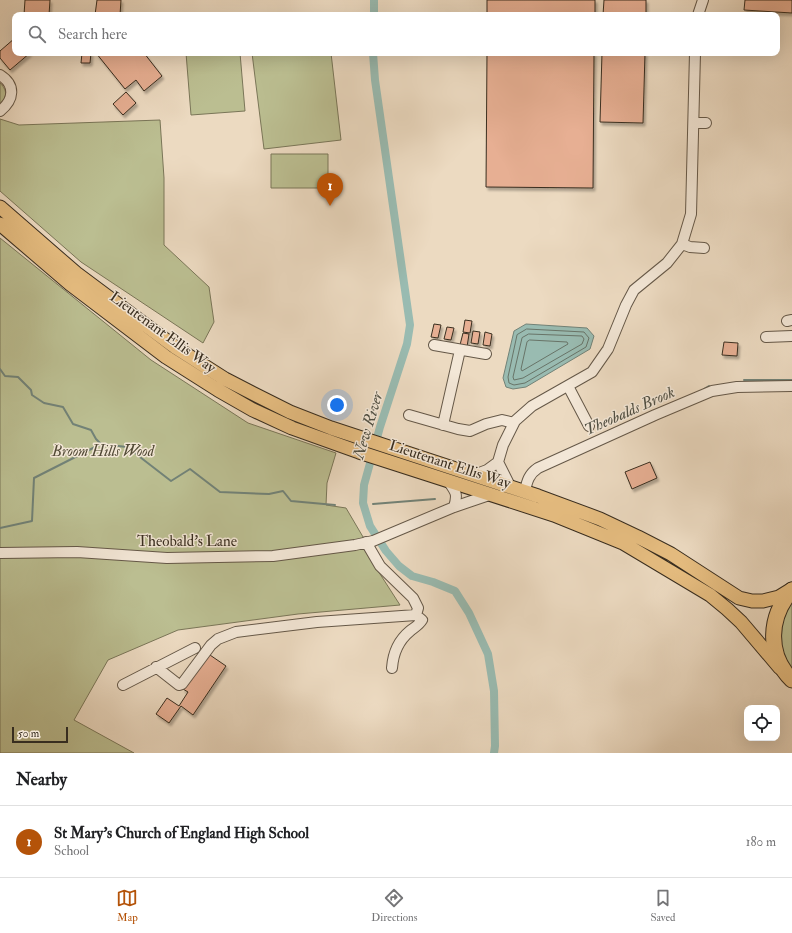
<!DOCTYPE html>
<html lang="en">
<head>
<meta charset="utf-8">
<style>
  body { margin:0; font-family:"IM FELL Double Pica",serif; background:#f6f6f6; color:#202124 }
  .controls { position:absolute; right:12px; bottom:12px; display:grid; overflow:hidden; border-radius:8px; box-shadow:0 4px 16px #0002 }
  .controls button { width:36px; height:36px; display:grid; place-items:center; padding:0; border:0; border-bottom:1px solid #e0e0e0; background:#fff; color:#202124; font:20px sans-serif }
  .scale { position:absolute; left:12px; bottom:10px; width:56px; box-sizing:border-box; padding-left:4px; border:2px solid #382d1f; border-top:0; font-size:11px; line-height:14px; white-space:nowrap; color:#382d1f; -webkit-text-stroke:3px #f3e7d7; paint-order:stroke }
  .you { position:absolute; left:337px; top:405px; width:14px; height:14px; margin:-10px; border:3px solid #fff; border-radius:50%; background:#1a73e8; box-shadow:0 0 0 6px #1a73e833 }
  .badge { display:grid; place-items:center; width:26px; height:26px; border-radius:50%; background:#b45309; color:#fff; font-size:13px; font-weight:700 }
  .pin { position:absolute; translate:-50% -33px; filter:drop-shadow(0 1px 2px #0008) }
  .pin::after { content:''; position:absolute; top:21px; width:14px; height:12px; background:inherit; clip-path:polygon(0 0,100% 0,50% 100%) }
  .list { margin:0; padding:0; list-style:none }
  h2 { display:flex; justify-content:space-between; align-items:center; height:52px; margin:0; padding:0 16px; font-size:17px }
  h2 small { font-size:13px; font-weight:400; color:#757577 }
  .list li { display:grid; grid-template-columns:26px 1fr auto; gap:12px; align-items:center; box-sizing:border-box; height:72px; padding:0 16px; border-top:1px solid #e0e0e0 }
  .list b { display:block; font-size:15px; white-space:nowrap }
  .list p { margin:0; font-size:13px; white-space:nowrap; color:#757577 }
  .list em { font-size:13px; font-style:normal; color:#757577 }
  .icon { flex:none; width:22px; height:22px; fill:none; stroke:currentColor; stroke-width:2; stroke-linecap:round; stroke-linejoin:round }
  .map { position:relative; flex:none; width:792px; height:753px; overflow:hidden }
  .search { position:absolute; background:#fff; box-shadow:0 4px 16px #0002; left:12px; right:12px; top:12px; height:44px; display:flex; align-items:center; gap:10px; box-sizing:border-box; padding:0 14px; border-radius:8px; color:#757577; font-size:15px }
  .sheet { height:124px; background:#fff }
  nav { display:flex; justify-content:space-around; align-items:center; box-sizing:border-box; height:56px; border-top:1px solid #e0e0e0; background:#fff; font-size:11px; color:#757577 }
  nav a { display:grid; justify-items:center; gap:2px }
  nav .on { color:#b45309 }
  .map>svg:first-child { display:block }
</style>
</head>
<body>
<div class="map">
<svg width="792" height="753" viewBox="0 0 792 753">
  <defs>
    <filter id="shadow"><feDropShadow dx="2" dy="3" stdDeviation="1" flood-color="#0004"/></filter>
  </defs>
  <rect width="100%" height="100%" fill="#ecdac1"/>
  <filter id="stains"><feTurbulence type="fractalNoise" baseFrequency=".005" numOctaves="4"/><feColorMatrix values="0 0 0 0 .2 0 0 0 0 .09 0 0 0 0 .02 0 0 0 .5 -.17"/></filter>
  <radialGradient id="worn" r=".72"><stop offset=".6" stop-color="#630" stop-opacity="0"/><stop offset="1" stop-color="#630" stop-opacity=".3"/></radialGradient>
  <path fill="#bbbe91" stroke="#7a7658" d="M186 53H240L245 111 191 115Z
    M252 53H331L341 140 264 149Z
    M0 83C9 92 6 98 0 108Z
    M0 119 19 125 160 120 164 178V245L209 287 214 322 203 343 81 262 0 191Z
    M271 154H328V188H271Z
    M0 238 151 360 248 423 336 453 327 483 326 505 346 508 366 542 362 546 400 605 298 614 178 630 108 660 74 720 134 753H0Z
    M792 597V673L787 667 777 636Z"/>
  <path fill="#99bbb1" stroke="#728277" d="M526 324 587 328 594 336 590 349 526 387 513 389 506 387 503 378 514 331Z"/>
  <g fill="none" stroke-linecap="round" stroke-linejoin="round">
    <path stroke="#687468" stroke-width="1" d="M527 329 584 332 589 338 586 347 525 383 514 385 509 383 508 377 517 335Z
      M529 334 582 336 584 339 582 344 523 378 514 380 513 377 522 338Z
      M530 340 567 342 568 344 522 371 521 369 527 342Z"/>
    <path stroke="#728277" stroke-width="2" d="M0 369 5 376 18 377 31 390 32 395 44 403 63 407 73 424 91 430 96 439 101 444 127 447 171 481 190 469 220 492 269 494 283 491 291 501 335 505
      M744 380H792
      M704 389 709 386
      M373 504 435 499
      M0 528 32 521 34 478 101 444"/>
    <path stroke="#99bbb1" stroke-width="8" d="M374 15V0
      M373 53 375 80 410 325 407 344 380 427 364 485 363 503 370 526 386 551 399 566 412 576 433 582 455 591 469 613 488 654 494 691 495 746 494 753"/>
  </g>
  <path fill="#e7af93" stroke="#382d1f" filter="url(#shadow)" d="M25 0H50L49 15H24Z
    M97 0H121L120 15H95Z
    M487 0H595V15H487Z
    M604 0H646V15H603Z
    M745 0H792V13L744 10Z
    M15 38V53H30L10 70 0 58V51Z
    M82 53H91L90 63H81Z
    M96 53H144L162 76 144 91 136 80 125 89Z
    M487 53H594L593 188 486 187Z
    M602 53H645L643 123 600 122Z
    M126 92 136 103 123 115 113 104Z
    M465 320 472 321 470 333 463 332Z
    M434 324 441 325 438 338 431 337Z
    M447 327 454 328 451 340 444 339Z
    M473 331 480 332 478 344 471 343Z
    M485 332 492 334 490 346 483 345Z
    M463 333 469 334 467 347 460 345Z
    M724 342 738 343 737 356 722 355Z
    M650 462 657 478 632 489 625 472Z
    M207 653 226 666 193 715 181 706 169 723 156 714 167 698 179 706 188 692 183 689Z"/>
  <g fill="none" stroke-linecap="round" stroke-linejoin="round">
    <g stroke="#655848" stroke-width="12">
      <path id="minor" d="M698 15 703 0
        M0 75C16 85 14 100 0 111
        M694 123H706
        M682 244 690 247 704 248
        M787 321 792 320
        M766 337 792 336
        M434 345 486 354
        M568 386 589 426
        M409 415 458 429 470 431 486 424 502 420 514 423
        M443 425 460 350
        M498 462 510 486
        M474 475 487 470 498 462 503 445 515 421 532 406 592 372 608 349 626 305 634 290 667 263 682 244 691 214 695 53
        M448 481C456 492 458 494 454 507
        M525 491C527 481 529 474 538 468L655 415 712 391 737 387 792 386
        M366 542 380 566 413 598 418 608 416 615
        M0 553 77 552 167 558 273 556 355 545 373 541 454 507 492 494
        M156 667 179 685 182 684 211 645 218 639 236 632 317 622 416 615 422 620C419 625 415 627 410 631 399 640 393 654 392 668
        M123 685 195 648"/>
    </g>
    <g stroke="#382d1f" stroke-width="15">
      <path id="major" d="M0 207 76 273 175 347 225 379 256 395 290 412 331 428 538 496 600 519 638 537 671 554 739 598 752 601H763L779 597 792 589
        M0 224 70 284 166 357 218 390 253 410 292 428 359 452 554 515 623 543 710 595 727 609 741 622 780 668"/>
    </g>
    <g stroke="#382d1f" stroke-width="17">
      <path id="highway" d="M792 590C769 616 766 654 792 680"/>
    </g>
    <use href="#minor" stroke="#f3e7d7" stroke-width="10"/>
    <use href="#major" stroke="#e6bd80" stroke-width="13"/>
    <use href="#highway" stroke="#e6bd80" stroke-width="15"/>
  </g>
  <g text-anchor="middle" stroke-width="3" stroke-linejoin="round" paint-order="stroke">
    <g font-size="15" fill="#382d1f" stroke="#f3e7d7">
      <text transform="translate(163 332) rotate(36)" y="5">Lieutenant Ellis Way</text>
      <text transform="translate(450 464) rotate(18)" y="5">Lieutenant Ellis Way</text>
      <text x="187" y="546">Theobald's Lane</text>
    </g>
    <g font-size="15" font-style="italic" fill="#524a36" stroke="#f3e7d7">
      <text x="103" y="456">Broom Hills Wood</text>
    </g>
    <g font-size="16" font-style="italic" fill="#505044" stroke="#f3e7d7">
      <text transform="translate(629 410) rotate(-24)" y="6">Theobalds Brook</text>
      <text transform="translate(367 425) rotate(-73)" y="6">New River</text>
    </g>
  </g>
  <rect width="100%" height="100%" filter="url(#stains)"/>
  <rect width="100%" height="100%" fill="url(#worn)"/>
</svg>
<div class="controls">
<button><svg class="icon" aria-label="locate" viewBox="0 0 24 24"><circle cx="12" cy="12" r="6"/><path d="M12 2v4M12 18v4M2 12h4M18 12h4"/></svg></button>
</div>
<div class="scale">50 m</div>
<div class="you"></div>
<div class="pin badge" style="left:330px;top:206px">1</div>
<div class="search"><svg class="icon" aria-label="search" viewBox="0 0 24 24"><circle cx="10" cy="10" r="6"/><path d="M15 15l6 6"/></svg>Search here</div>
</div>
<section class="sheet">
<h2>Nearby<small></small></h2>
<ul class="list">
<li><span class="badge">1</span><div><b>St Mary's Church of England High School</b><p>School</p></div><em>180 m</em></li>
</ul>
</section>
<nav>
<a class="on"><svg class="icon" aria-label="map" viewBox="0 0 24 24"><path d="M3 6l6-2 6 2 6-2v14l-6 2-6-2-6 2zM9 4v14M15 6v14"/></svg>Map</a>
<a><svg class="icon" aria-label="directions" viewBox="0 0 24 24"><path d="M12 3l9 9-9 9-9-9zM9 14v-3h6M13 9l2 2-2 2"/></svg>Directions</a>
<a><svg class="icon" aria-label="saved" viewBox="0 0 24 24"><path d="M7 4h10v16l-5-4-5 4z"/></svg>Saved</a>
</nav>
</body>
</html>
